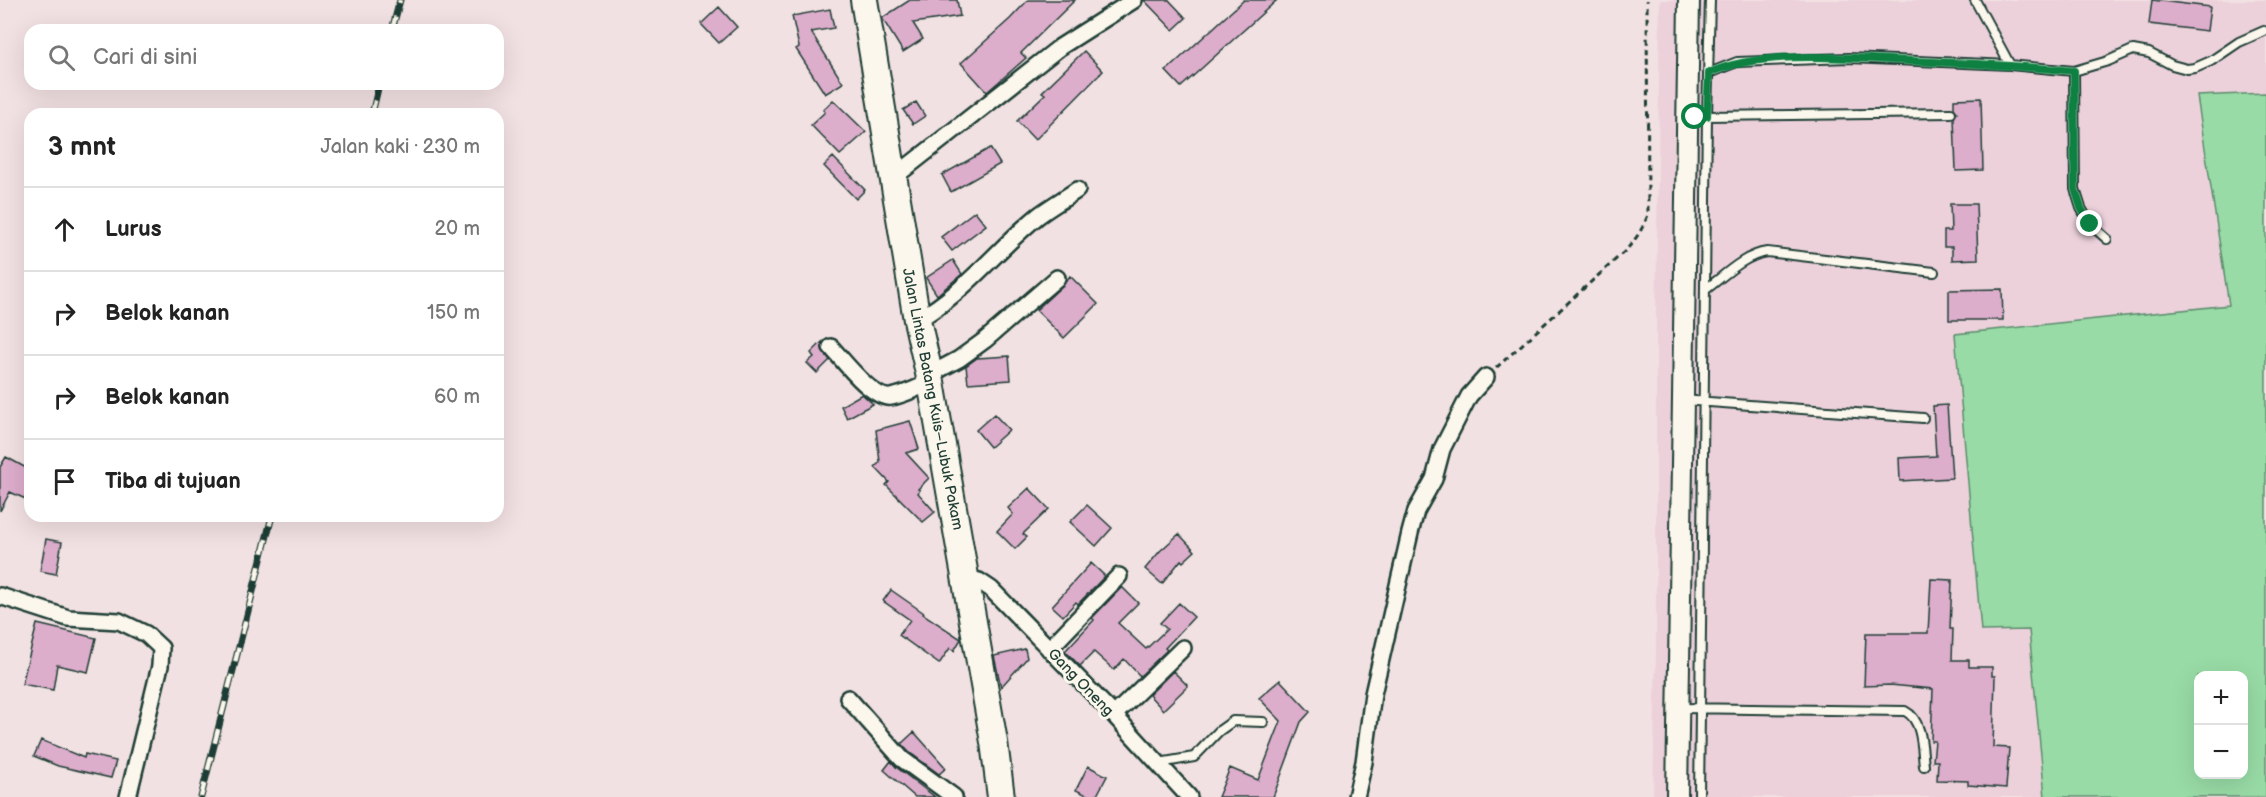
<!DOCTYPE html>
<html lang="id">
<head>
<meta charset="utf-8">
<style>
  body { margin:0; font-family:"Balsamiq Sans",sans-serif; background:#f6f6f6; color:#222 }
  .controls { position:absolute; right:18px; bottom:18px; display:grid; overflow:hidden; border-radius:12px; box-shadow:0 6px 24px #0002 }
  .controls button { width:54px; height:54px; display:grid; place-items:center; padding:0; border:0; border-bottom:2px solid #e0e0e0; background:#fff; color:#222; font:30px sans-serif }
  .stop { position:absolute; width:18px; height:18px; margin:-14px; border:4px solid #0b8043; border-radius:50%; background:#fff }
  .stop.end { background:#0b8043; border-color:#fff; box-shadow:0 2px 6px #0008 }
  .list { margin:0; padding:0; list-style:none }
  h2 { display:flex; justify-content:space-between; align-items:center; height:78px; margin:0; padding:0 24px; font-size:26px }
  h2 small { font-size:20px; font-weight:400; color:#767676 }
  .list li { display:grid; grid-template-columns:39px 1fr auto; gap:18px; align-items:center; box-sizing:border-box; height:84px; padding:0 24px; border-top:2px solid #e0e0e0 }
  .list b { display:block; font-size:22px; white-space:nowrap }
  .list em { font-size:20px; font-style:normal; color:#767676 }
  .icon { flex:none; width:33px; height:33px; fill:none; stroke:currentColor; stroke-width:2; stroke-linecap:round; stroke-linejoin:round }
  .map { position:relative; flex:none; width:2266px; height:797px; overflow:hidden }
  .search { position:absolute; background:#fff; box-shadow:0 6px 24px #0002; left:24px; top:24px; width:480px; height:66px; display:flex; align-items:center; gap:15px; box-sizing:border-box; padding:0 21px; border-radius:18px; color:#767676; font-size:22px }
  .panel { position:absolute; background:#fff; box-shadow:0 6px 24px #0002; left:24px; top:108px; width:480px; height:414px; border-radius:18px }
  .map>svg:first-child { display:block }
</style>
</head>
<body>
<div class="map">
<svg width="2266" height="797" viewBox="0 0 2266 797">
  <rect width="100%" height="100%" fill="#f2e1e2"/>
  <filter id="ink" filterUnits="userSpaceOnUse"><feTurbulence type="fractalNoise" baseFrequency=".0167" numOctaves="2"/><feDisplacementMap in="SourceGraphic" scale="12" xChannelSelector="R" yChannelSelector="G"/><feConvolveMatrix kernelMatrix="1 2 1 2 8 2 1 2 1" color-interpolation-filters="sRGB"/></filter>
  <g filter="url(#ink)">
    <path fill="#ecd1db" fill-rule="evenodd" d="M1660 0H2266V797H1653L1656 650V321ZM2198 676H2244V774H2198Z"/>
    <path fill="#98dba6" stroke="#5c8c6d" stroke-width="1.5" fill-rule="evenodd" d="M2266 93V797H2045L2029 630 1981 631 1955 334 2229 305 2197 96ZM2198 676H2244V774H2198Z"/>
    <path fill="#ddadcc" stroke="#1f3d34" stroke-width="1.5" d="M910 0H957L960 16 913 23 923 39 903 52 882 18Z
      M1028 0H1075L1021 53 1026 58 987 92 961 63 1010 19Z
      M1144 0H1169L1186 18 1173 30Z
      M1244 0H1277L1181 87 1166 71Z
      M2152 0 2210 7 2207 31 2149 24Z
      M719 7 737 27 719 43 701 24Z
      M830 9 834 28 811 32 843 83 825 94 796 49 799 47 792 16Z
      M1084 51 1103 71 1035 140 1017 121 1045 94 1042 92Z
      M1981 98 1983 170 1956 171 1954 118 1957 112 1954 108V99Z
      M833 100 866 132 840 155 811 125 825 112 823 110Z
      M916 102 925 116 913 124 903 110Z
      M990 148 1000 164 951 192 942 175Z
      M833 157 865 190 856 199 824 166Z
      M1950 204H1976L1978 259 1952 260V247H1944V231H1951Z
      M975 211 986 225 952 251 941 237Z
      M953 260 962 274 937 295 926 278Z
      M1070 276 1098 304 1064 338 1036 310 1063 285Z
      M2002 289 2003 320H1949V290Z
      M822 342V349L830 360 817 373 807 363 814 357 811 353Z
      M1009 356 1011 380 968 383 966 366 977 358Z
      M862 394 873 404 847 418 841 406Z
      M1947 405 1952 478 1900 481 1899 458 1936 456 1933 406Z
      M994 414 1009 430 990 447 976 430Z
      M910 421 919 449 906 453 929 478 918 489 920 490 918 493 935 512 923 522 886 485 889 482 875 467 880 462 876 430Z
      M6 457 30 470V501L10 492 0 511V467Z
      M1029 488 1049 509 1023 534 1027 537 1015 549 997 531 1013 514 1008 508Z
      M1087 505 1112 528 1096 546 1070 522Z
      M1179 534 1195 551 1183 562 1181 560 1162 584 1145 569 1160 551Z
      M46 539 62 542 56 574 40 571Z
      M1091 563 1105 576 1078 604 1076 602 1063 616 1052 606Z
      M1931 579 1952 580 1950 629H1953L1952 660H1969V667H1992V676H1995L1993 747 2009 748 2006 788 1968 785V781L1937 780 1938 761H1933L1935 741H1931L1933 689 1890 685 1864 686 1866 633H1928Z
      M1122 587 1138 603 1118 623 1146 649 1167 629 1160 623 1179 603 1194 617 1165 648 1167 650 1140 676 1124 659 1114 670 1094 652 1080 666 1065 651 1094 620 1092 618Z
      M891 590 924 613 923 614 961 639 954 651 950 648 939 664 899 635 910 620 883 601Z
      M37 624 96 638 88 672 57 665 53 690 22 684Z
      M1025 649 1027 658 1001 687 994 656Z
      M1173 671 1188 686 1163 710 1149 695Z
      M1280 680 1310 712 1301 722 1273 797H1218L1230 768 1258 780 1281 721 1259 698Z
      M914 732 946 768 939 774 909 752 901 744Z
      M41 740 84 758 85 754 116 761 111 778 58 766 34 756Z
      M891 761 896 767 935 797H915L884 770Z
      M1088 766 1107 776 1096 797H1091L1076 790Z"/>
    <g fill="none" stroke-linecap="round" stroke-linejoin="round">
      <g stroke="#1f3d34" stroke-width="12">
        <path id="service" d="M1975 0 2010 65
          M2074 71 2075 189 2081 208 2090 224 2107 239
          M1709 73 1737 62 1849 58 2010 65 2074 71 2108 61 2133 50 2149 53 2172 65 2187 69 2195 68 2211 61 2239 42 2264 31
          M1687 118 1707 116 1951 113
          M1705 290C1724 276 1744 255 1767 252L1934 272
          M1682 400 1923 418
          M1680 708 1905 711C1923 720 1922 749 1924 766
          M1159 763 1194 757 1219 731 1233 721 1263 722
          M1699 797 1707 116 1710 0"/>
      </g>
      <g stroke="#1f3d34" stroke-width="20">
        <path id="minor" d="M893 178 1060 47 1134 0
          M917 320C964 294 996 250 1038 216 1050 207 1064 199 1077 190
          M831 347C843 360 873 400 891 397 904 395 919 387 931 382
          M929 375 959 359 985 340 1057 278
          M966 578 979 581 991 589 1114 715 1189 797
          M0 596 68 618 119 621 146 634 161 648 160 666 128 797
          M1049 649 1119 576
          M848 698 902 759 954 797
          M1114 715 1183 648
          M1356 797 1364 762 1373 694 1410 533 1416 511 1434 479 1442 449 1469 396 1486 377"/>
      </g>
      <g stroke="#1f3d34" stroke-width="24">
        <path id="tertiary" d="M1677 797 1689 0"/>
      </g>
      <g stroke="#1f3d34" stroke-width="30">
        <path id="trunk" d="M864 0 917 320 931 382 994 742 1001 797"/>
      </g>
      <path stroke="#1f3d34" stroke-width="3" stroke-dasharray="6 4.5" stroke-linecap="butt" d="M1496 368 1624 252C1635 241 1642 230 1648 215L1647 0"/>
      <use href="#service" stroke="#fbf7ec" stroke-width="8"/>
      <use href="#minor" stroke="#fbf7ec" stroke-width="15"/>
      <use href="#tertiary" stroke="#fbf7ec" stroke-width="20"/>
      <use href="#trunk" stroke="#fbf7ec" stroke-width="26"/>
      <g stroke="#1f3d34" stroke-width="7">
        <path id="rail" d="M392 30 400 0
          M372 114 379 84
          M201 797 272 516"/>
      </g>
      <use href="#rail" stroke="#fbf7ec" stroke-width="4.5" stroke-dasharray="14" stroke-linecap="butt"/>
    </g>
  </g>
  <g fill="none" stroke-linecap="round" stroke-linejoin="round" filter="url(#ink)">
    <path stroke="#0b8043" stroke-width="8" d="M1695 117 1707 116 1709 73C1764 49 1850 58 1909 61 1964 63 2019 66 2074 71L2075 189 2081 208 2090 224"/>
  </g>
  <g text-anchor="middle" stroke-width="6" stroke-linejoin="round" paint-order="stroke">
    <g font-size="15" fill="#1f3d34" stroke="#fbf7ec">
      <text transform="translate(933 399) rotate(79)" y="5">Jalan Lintas Batang Kuis–Lubuk Pakam</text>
      <text transform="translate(1081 682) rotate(46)" y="5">Gang Oneng</text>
    </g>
  </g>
</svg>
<div class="controls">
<button>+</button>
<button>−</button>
</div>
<div class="stop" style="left:1695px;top:117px"></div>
<div class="stop end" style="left:2090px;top:224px"></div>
<div class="search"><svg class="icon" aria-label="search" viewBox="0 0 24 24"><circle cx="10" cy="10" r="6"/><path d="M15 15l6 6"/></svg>Cari di sini</div>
<section class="panel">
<h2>3 mnt<small>Jalan kaki · 230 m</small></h2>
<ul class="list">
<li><svg class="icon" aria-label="ahead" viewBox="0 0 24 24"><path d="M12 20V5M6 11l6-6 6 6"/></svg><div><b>Lurus</b></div><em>20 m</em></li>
<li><svg class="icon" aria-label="right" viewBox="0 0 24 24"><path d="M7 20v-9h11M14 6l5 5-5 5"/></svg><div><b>Belok kanan</b></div><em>150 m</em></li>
<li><svg class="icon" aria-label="right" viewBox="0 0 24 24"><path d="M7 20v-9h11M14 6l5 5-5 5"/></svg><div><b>Belok kanan</b></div><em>60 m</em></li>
<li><svg class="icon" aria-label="arrive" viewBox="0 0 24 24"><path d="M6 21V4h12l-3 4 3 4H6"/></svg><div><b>Tiba di tujuan</b></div></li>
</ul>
</section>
</div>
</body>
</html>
